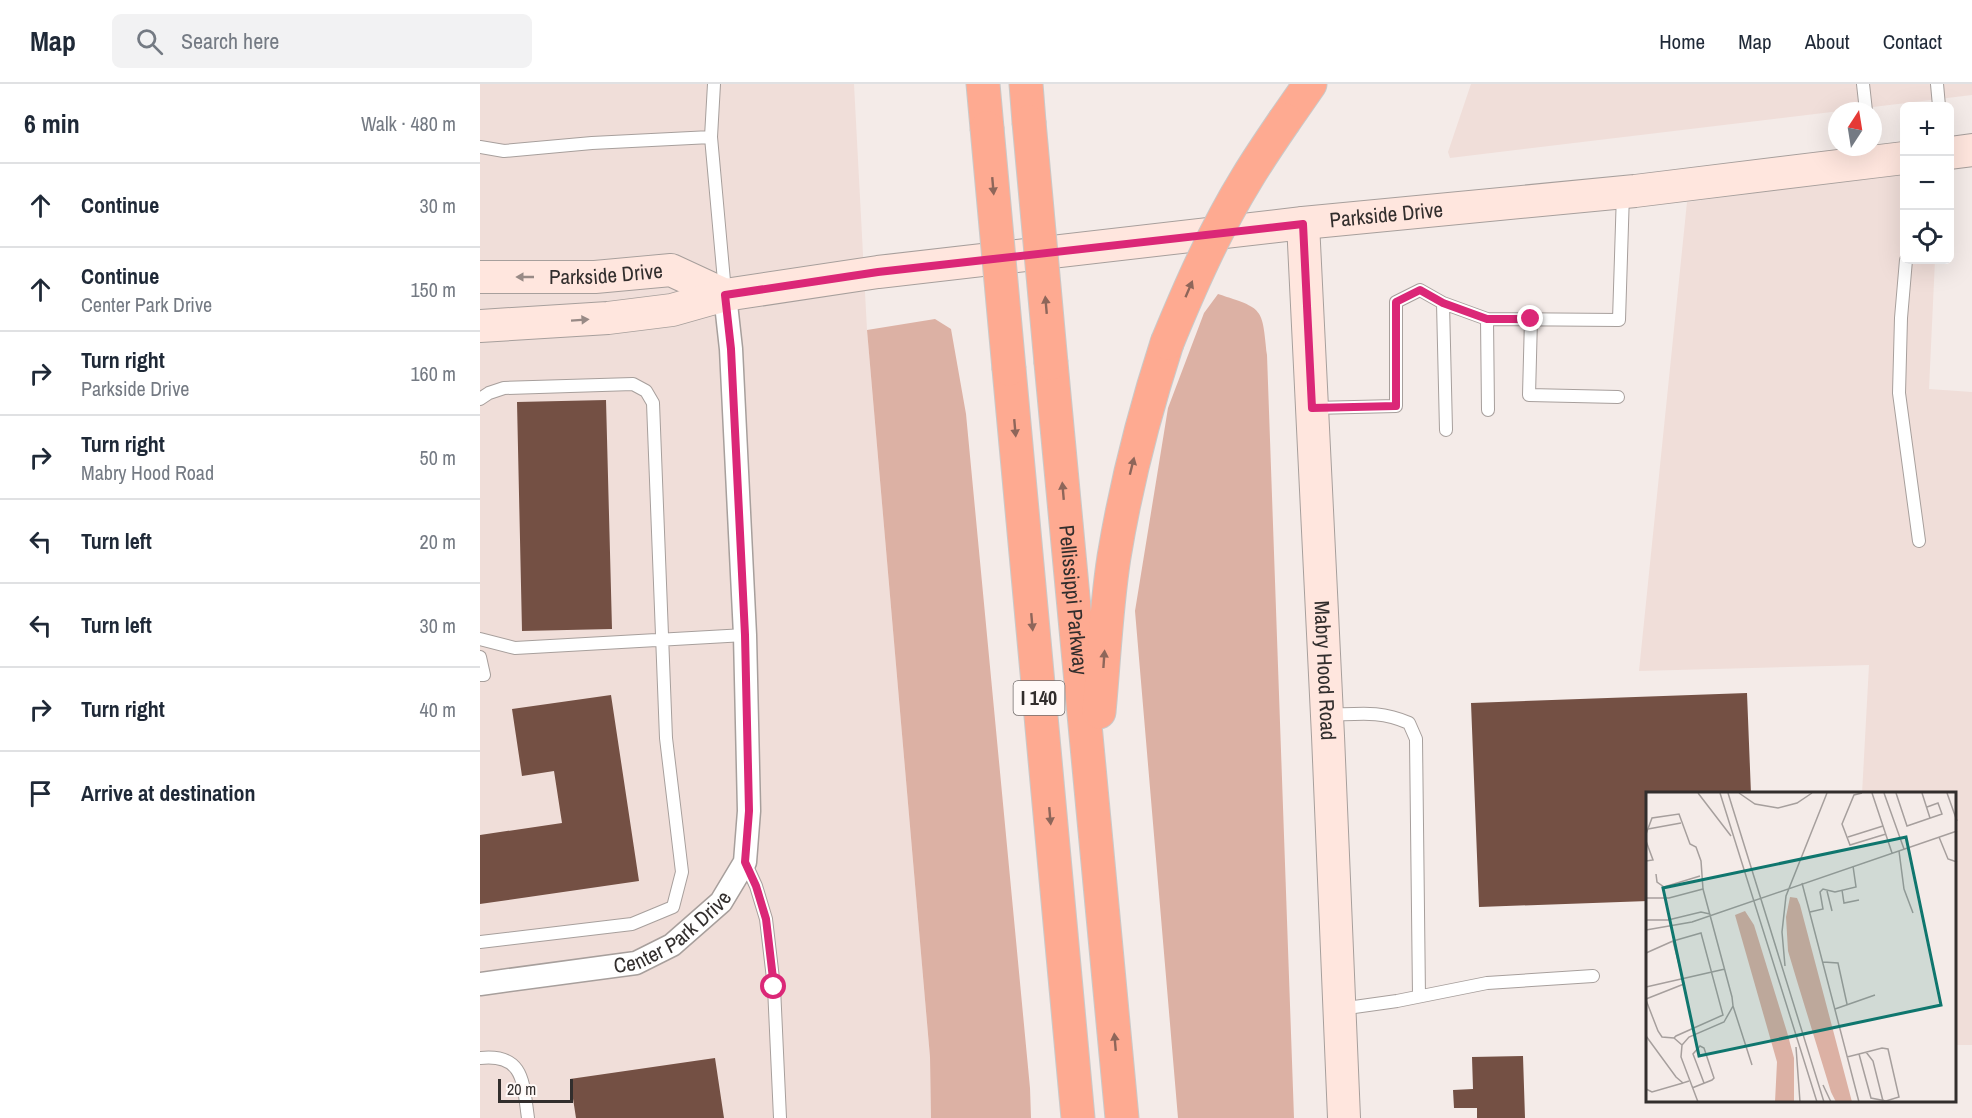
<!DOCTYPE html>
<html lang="en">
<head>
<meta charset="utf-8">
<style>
  body { margin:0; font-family:"Archivo Narrow",sans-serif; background:#f2f2f3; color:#1f2937 }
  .controls { position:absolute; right:18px; top:18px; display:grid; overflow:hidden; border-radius:9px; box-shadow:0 6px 24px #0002 }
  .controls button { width:54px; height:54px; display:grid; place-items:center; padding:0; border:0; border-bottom:2px solid #e0e1e3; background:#fff; color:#1f2937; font:30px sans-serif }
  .compass { position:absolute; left:1348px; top:18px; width:54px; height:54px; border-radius:50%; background:#fff; box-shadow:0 6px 24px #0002; rotate:12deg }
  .scale { position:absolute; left:18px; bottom:15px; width:75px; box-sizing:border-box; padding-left:6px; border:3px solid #322e2d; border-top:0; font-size:16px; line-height:21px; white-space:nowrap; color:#322e2d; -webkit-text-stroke:4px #fff9f7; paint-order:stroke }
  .stop { position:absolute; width:18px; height:18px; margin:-14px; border:4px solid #db2777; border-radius:50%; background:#fff }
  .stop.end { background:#db2777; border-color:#fff; box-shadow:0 2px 6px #0008 }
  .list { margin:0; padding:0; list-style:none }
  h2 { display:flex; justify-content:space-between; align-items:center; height:78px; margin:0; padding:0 24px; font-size:26px }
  h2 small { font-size:20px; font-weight:400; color:#747a83 }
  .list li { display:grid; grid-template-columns:39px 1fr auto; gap:18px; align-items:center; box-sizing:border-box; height:84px; padding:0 24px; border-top:2px solid #e0e1e3 }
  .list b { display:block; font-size:22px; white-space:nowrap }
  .list p { margin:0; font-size:20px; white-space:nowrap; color:#747a83 }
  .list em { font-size:20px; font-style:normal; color:#747a83 }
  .icon { flex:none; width:33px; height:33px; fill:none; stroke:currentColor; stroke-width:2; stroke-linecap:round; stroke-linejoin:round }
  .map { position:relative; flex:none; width:1492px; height:1034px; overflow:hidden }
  header { display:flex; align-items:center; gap:36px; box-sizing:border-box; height:84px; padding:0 30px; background:#fff; border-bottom:2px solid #e0e1e3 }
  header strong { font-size:28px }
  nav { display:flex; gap:33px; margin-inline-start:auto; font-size:21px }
  .search { width:420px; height:54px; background:#f2f2f3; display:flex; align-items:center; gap:15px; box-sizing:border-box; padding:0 21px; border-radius:9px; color:#747a83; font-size:22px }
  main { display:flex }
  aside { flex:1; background:#fff }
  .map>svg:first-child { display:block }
</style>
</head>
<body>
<header>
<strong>Map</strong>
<div class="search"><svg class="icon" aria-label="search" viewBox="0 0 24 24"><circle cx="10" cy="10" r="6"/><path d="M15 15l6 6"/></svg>Search here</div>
<nav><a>Home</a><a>Map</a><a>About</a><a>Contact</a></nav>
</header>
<main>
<aside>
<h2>6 min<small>Walk · 480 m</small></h2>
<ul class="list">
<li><svg class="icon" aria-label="ahead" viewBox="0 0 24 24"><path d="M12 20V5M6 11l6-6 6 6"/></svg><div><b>Continue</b></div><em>30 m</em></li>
<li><svg class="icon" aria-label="ahead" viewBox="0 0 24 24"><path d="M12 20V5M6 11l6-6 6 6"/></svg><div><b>Continue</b><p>Center Park Drive</p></div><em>150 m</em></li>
<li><svg class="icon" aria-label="right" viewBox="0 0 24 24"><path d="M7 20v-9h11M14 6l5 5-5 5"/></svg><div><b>Turn right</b><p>Parkside Drive</p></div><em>160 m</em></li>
<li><svg class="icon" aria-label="right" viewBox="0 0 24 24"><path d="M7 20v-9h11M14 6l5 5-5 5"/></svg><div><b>Turn right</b><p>Mabry Hood Road</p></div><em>50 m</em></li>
<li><svg class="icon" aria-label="left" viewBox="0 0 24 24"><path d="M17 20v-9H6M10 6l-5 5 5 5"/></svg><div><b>Turn left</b></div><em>20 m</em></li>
<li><svg class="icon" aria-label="left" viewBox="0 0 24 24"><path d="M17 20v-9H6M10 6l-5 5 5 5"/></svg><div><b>Turn left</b></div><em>30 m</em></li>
<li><svg class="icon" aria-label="right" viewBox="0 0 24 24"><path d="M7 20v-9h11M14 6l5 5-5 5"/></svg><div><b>Turn right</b></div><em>40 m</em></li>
<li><svg class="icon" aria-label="arrive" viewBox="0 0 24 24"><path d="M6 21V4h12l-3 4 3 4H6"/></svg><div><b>Arrive at destination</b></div></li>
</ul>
</aside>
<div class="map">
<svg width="1492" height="1034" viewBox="0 0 1492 1034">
  <rect width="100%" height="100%" fill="#f4ebe8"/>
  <path fill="#f0ded9" d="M0 0H374L387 246 450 973 451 1034H0Z
    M991 0H1492V11L970 74 968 68Z
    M1424 89V176H1455L1449 305 1492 308V961H1476V710H1382L1389 581 1159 587 1207 118Z"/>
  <path fill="#dcb1a4" d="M738 210C784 225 782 223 787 271L814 1034H698L655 527 688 324 724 229Z
    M455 235 471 245 486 330 550 1004 551 1034H451L450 973 387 246Z"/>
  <path fill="#745044" d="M126 316 132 545 42 547 37 318Z
    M1267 609 1271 710H1168V817L999 823 991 619Z
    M131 611 159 797 0 820V751L82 739 74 687 42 692 32 625Z
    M1043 972 1045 1034H997V1024H974L973 1006 993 1005 992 973Z
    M235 974 244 1034H96L90 995Z"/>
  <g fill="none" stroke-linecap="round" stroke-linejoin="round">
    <g stroke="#a79f9c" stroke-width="14">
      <path id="lane" d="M234 0 231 53 245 208
        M1383 0 1386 27
        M1457 0 1459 22
        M0 63 24 67 112 59 231 53
        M1426 176 1421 234 1419 309 1439 457
        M963 219 966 346
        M1007 235 1008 326
        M1051 235 1049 311 1138 313
        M0 315 9 309 24 304 153 300 166 307 173 319 186 654 202 788 193 823 152 840 0 858
        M833 324 916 322V218L940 206 963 219 1007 235 1139 236 1143 109
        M0 555 35 564 265 551
        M0 573 4 591H0
        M849 631C879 630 900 626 929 639L936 655 939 912
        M265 778 276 802 286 835 294 903 300 1034
        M860 925 917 917 1007 899 1113 892
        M0 974C45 969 43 1000 48 1034"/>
    </g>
    <g stroke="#a79f9c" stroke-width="25">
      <g id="street">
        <path id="s1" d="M0 900 156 879 192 861 241 818 265 778 269 727 265 551 251 265 245 211"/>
      </g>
    </g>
    <g stroke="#a79f9c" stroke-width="34">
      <g id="secondary">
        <path d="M1470 69 1492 66"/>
        <path id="s2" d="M823 139 848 652 864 1034"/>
        <path id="s3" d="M0 193H115L191 186 245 211"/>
        <path id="s4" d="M0 242 128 234 192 226 245 211 398 188 823 139 1155 107 1424 74"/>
      </g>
    </g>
    <g stroke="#cac9c8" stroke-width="35">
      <g id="highway">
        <path d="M503 0 507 44"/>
        <path d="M546 0 549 38"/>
        <path d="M805 36 830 0"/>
        <path id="s5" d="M571 279 642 1034"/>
        <path d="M529 285 598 1034"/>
        <path d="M619 628C624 576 626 524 634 473 646 400 664 330 687 259"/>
      </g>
    </g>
    <use href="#lane" stroke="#fff" stroke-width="12"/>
    <use href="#street" stroke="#fff" stroke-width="22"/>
    <use href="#secondary" stroke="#ffe6de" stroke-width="32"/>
    <use href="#highway" stroke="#feaa91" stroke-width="33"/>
    <g stroke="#cac9c8" stroke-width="35" stroke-linecap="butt">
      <path id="highway-bridge" d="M549 38 571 279
        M507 44 529 285
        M687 259C710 203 735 146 767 94 779 74 792 55 805 36"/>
    </g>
    <use href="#highway-bridge" stroke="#feaa91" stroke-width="33"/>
  </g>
  <defs><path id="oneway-solid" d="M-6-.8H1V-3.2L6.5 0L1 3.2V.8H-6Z" transform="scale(1.5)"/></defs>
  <g fill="#8e665a">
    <use href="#oneway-solid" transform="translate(513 102) rotate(85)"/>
    <use href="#oneway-solid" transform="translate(709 205) rotate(-67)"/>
    <use href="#oneway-solid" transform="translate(566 221) rotate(-95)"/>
    <use href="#oneway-solid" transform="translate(535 344) rotate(85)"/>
    <use href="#oneway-solid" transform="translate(652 382) rotate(-76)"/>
    <use href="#oneway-solid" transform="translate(583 407) rotate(-95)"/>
    <use href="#oneway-solid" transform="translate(552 538) rotate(85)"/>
    <use href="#oneway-solid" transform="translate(624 575) rotate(-86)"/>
    <use href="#oneway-solid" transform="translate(570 732) rotate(85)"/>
    <use href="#oneway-solid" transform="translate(635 958) rotate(-95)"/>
  </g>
  <g fill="#988a86">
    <use href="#oneway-solid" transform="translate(45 193) rotate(180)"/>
    <use href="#oneway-solid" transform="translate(100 236) rotate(-4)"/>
  </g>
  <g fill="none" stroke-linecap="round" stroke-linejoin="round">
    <path stroke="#db2777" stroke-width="8" d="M294 903 286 835 276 802 265 778 269 727 265 551 251 265 245 211 398 188 823 140 832 324 916 322V218L940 206 963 219 1007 235H1051"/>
  </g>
  <g text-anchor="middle" stroke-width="6" stroke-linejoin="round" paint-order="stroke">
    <rect fill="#fff9f7" stroke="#706b6a" stroke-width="1.5" x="533.5" y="597" width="51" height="34" rx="4.5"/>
    <g font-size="20" font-weight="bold" fill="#322e2d">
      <text x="559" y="621">I 140</text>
    </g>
    <g font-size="21" fill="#322e2d" stroke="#fff9f7">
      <text dy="7" stroke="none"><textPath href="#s4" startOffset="914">Parkside Drive</textPath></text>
      <text dy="7" stroke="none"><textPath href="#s3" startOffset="126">Parkside Drive</textPath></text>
      <text dy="7" stroke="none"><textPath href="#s5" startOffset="238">Pellissippi Parkway</textPath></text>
      <text dy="7" stroke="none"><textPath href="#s2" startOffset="448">Mabry Hood Road</textPath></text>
      <text dy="7" stroke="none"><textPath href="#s1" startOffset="204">Center Park Drive</textPath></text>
    </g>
  </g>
  <g transform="translate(1166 708)">
    <rect width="310" height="310" fill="#f4ebe8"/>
    <path d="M144 105 151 106 154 113 206 310H190L185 300 151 189 142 159 140 125ZM99 119 108 133 141 240 148 266V310H129L131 270 89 123Z" fill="#dcb1a4"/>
    <path fill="none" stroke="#a69f9d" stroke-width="1.5" d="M52 1 85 44M74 1 171 310M82 1 178 310M93 1 109 12 132 16 151 11 166 1M216 1 208 3 196 32 204 53 240 42M226 1 246 61M238 1 258 57M250 1 261 34 296 22 292 11 281 15M276 1 284 26M301 1 311 29M2 37 35 31M0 42 6 26 33 22 44 52 50 55 55 69 57 97 86 205 87 214 78 230 43 245 36 253 35 265 52 310M202 45 237 34M293 45 302 67 311 70M0 49 7 68 0 69M253 59 258 97 267 121M10 82 11 90 18 95 54 84M156 91 213 310M196 98 198 111 213 108M181 99 186 119M0 106H23L57 97M164 120 177 117 174 100 177 97 189 100 210 95 207 74M0 128H22L55 120 64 122M0 138 46 130 311 39M0 161 27 149M177 170 192 171 201 212M139 174 136 140 140 104 181 1M0 195 79 177M0 207 38 192 27 149 55 141 77 223 30 244 28 246 36 253M0 208 12 239 16 245 28 246M87 214 106 273M189 217 229 203M0 244 30 285 37 291 43 289M150 255 154 310M220 260 227 269 237 309M201 265 213 262 236 256 242 257 253 305 240 309 225 306 213 262M177 293 185 310M46 296 66 288 68 286 58 256 54 254 47 262 58 291M0 297 6 300 37 291"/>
    <path fill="#0f766e" fill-opacity="0.15" stroke="#0f766e" stroke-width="3" d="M260 45 295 213 53 264 17 96Z"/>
    <rect width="310" height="310" fill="none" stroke="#322e2d" stroke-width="3"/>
  </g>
</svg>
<div class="controls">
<button>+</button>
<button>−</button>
<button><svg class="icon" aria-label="locate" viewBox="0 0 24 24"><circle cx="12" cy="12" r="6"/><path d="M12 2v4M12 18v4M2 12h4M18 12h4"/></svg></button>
</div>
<svg class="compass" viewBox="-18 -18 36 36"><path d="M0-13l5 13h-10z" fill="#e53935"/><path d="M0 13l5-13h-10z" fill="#747a83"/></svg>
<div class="scale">20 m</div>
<div class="stop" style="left:294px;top:903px"></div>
<div class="stop end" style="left:1051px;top:235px"></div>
</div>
</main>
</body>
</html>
